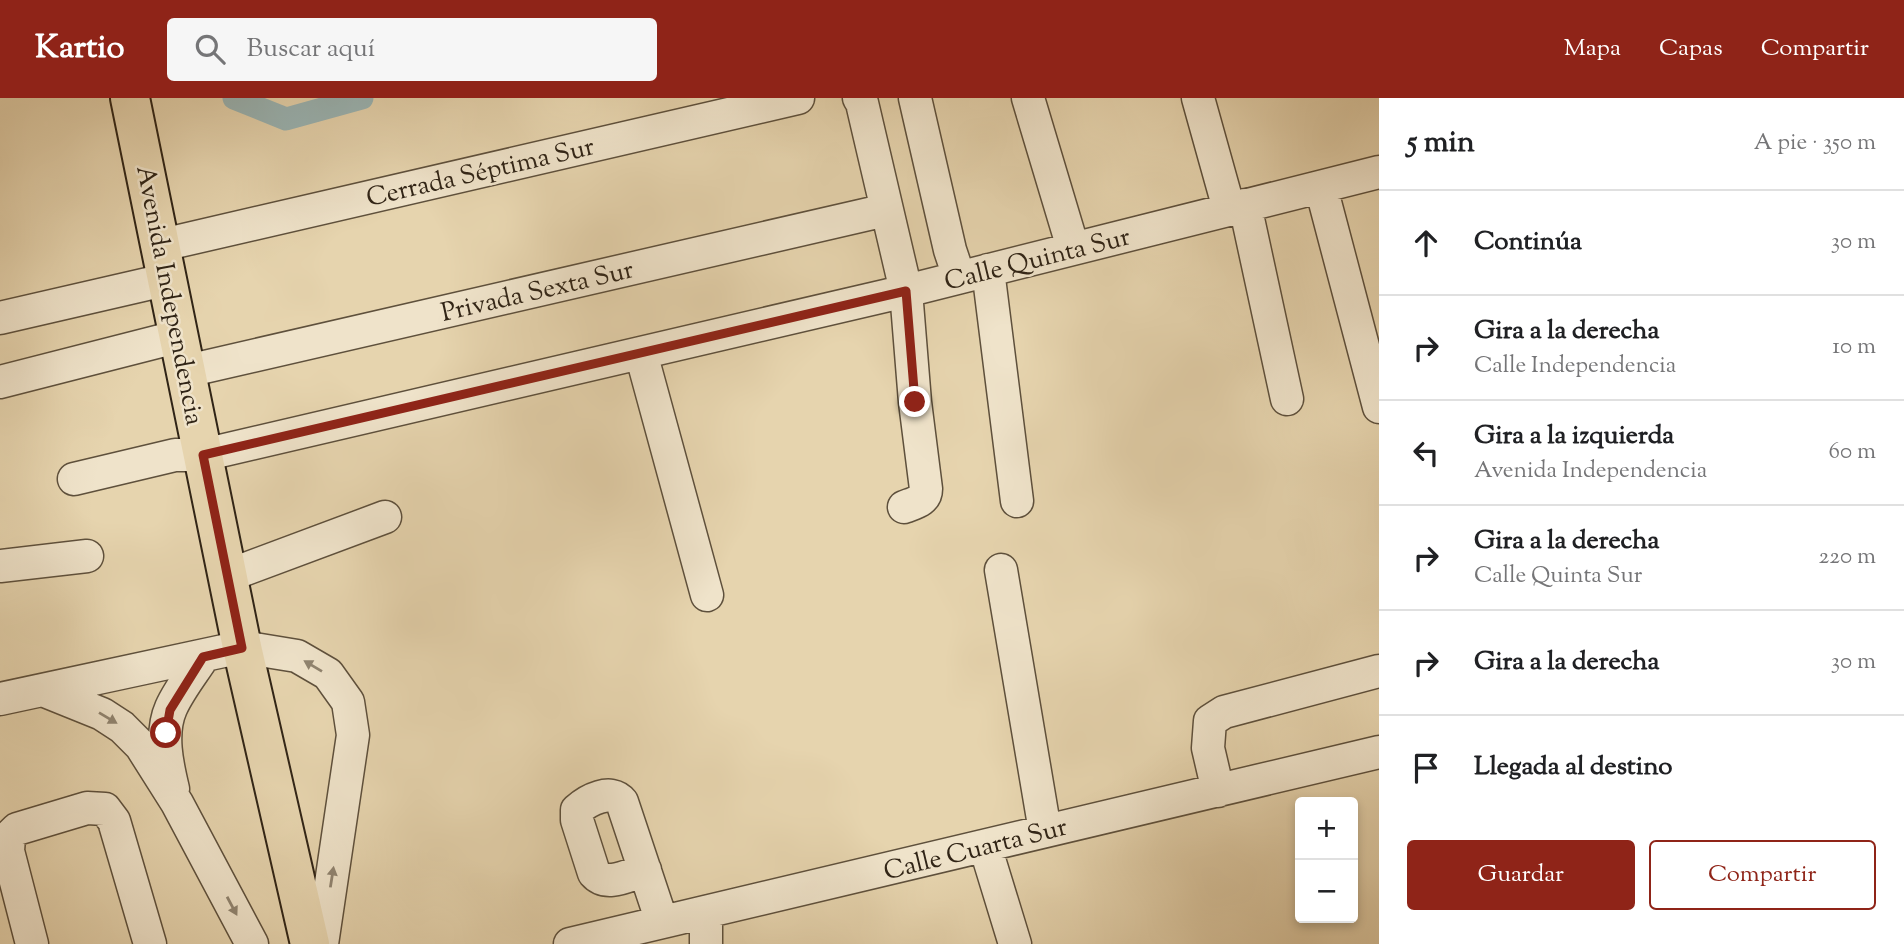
<!DOCTYPE html>
<html lang="es">
<head>
<meta charset="utf-8">
<style>
  body { margin:0; font-family:"Sorts Mill Goudy",serif; background:#f6f6f6; color:#202124 }
  .controls { position:absolute; right:21px; bottom:21px; display:grid; overflow:hidden; border-radius:7px; box-shadow:0 4px 10px #0003 }
  .controls button { width:63px; height:63px; display:grid; place-items:center; padding:0; border:0; border-bottom:2px solid #e0e0e0; background:#fff; color:#202124; font:35px sans-serif }
  .stop { position:absolute; width:21px; height:21px; margin:-16px; border:5px solid #8f2418; border-radius:50%; background:#fff }
  .stop.end { background:#8f2418; border-color:#fff; box-shadow:0 2px 7px #0008 }
  .list { margin:0; padding:0; list-style:none }
  h2 { display:flex; justify-content:space-between; align-items:center; height:91px; margin:0; padding:0 28px; font-size:30px }
  h2 small { font-size:23px; font-weight:400; color:#757577 }
  .list li { display:grid; grid-template-columns:46px 1fr auto; gap:21px; align-items:center; box-sizing:border-box; height:105px; padding:0 28px; border-top:2px solid #e0e0e0 }
  .list b { display:block; font-size:26px; white-space:nowrap }
  .list p { margin:0; font-size:23px; white-space:nowrap; color:#757577 }
  .list em { font-size:23px; font-style:normal; color:#757577 }
  .actions { display:flex; gap:14px; padding:21px 28px }
  .actions a { flex:1; padding:16px 0; border:2px solid #8f2418; border-radius:7px; text-align:center; font-size:24px; color:#8f2418 }
  .actions .main { background:#8f2418; color:#fff }
  .icon { flex:none; width:38px; height:38px; fill:none; stroke:currentColor; stroke-width:2; stroke-linecap:round; stroke-linejoin:round }
  .map { position:relative; flex:none; width:1379px; height:846px; overflow:hidden }
  header { display:flex; align-items:center; gap:42px; box-sizing:border-box; height:98px; padding:0 35px; background:#8f2418; color:#fff }
  header strong { font-size:33px }
  nav { display:flex; gap:38px; margin-inline-start:auto; font-size:24px }
  .search { width:490px; height:63px; background:#f6f6f6; display:flex; align-items:center; gap:18px; box-sizing:border-box; padding:0 24px; border-radius:7px; color:#757577; font-size:26px }
  main { display:flex }
  aside { flex:1; background:#fff }
  .map>svg:first-child { display:block }
</style>
</head>
<body>
<header>
<strong>Kartio</strong>
<div class="search"><svg class="icon" aria-label="search" viewBox="0 0 24 24"><circle cx="10" cy="10" r="6"/><path d="M15 15l6 6"/></svg>Buscar aquí</div>
<nav><a>Mapa</a><a>Capas</a><a>Compartir</a></nav>
</header>
<main>
<div class="map">
<svg width="1379" height="846" viewBox="0 0 1379 846">
  <rect width="100%" height="100%" fill="#e6d4ae"/>
  <filter id="stains"><feTurbulence type="fractalNoise" baseFrequency=".00286" numOctaves="4"/><feColorMatrix values="0 0 0 0 .2 0 0 0 0 .09 0 0 0 0 .02 0 0 0 .5 -.17"/></filter>
  <radialGradient id="worn" r=".72"><stop offset=".6" stop-color="#630" stop-opacity="0"/><stop offset="1" stop-color="#630" stop-opacity=".3"/></radialGradient>
  <g fill="none" stroke-linecap="round" stroke-linejoin="round">
    <path stroke="#9ab5b5" stroke-width="23" d="M234 0 286 21 362 0"/>
    <g stroke="#5e503c" stroke-width="35">
      <path id="minor" d="M859 0 862 5 906 193 915 304 926 391C926 403 914 405 904 409
        M915 0 950 152 959 179
        M1028 0 1073 150
        M1198 0 1229 111
        M1321 89 1379 309
        M1245 107 1287 301
        M162 147 798 0
        M988 172 1017 403
        M0 220 169 181
        M641 255 707 497
        M187 273 886 112
        M0 284 180 238
        M74 381 175 357H203L906 193 1379 74
        M0 468 87 458
        M1001 472 1045 733
        M227 478 385 419
        M45 593 102 616 122 629 141 648 177 705 252 846
        M0 601 242 549 297 558 328 576 348 604 353 637 322 846
        M173 691C167 666 160 635 171 610 179 592 192 576 203 559
        M1218 693 1208 650 1210 623 1224 614 1379 573
        M985 748 1015 846
        M645 772C628 777 607 790 594 775L577 722V712C588 702 611 690 622 704L662 824
        M32 846 8 753 9 739 17 731 87 710 105 711 114 723 150 846
        M570 846 1379 654
        M706 846V814"/>
    </g>
    <g stroke="#302416" stroke-width="42">
      <path id="major" d="M130 0 242 549 310 846"/>
    </g>
    <use href="#minor" stroke="#efe3ca" stroke-width="32"/>
    <use href="#major" stroke="#e6d4ae" stroke-width="38"/>
  </g>
  <defs><path id="oneway-solid" d="M-6-.8H1V-3.2L6.5 0L1 3.2V.8H-6Z" transform="scale(1.75)"/></defs>
  <g fill="#908470">
    <use href="#oneway-solid" transform="translate(313 568) rotate(-149)"/>
    <use href="#oneway-solid" transform="translate(108 620) rotate(31)"/>
    <use href="#oneway-solid" transform="translate(332 779) rotate(-81)"/>
    <use href="#oneway-solid" transform="translate(232 808) rotate(62)"/>
  </g>
  <g fill="none" stroke-linecap="round" stroke-linejoin="round">
    <path stroke="#8f2418" stroke-width="9" d="M166 635 170 612 203 559 242 550 203 357 906 193 915 304"/>
  </g>
  <g text-anchor="middle" stroke-width="5" stroke-linejoin="round" paint-order="stroke">
    <g font-size="26" fill="#302416" stroke="#efe3ca">
      <text transform="translate(480 73) rotate(-13)" y="9">Cerrada Séptima Sur</text>
      <text transform="translate(1037 160) rotate(-14)" y="9">Calle Quinta Sur</text>
      <text transform="translate(537 192) rotate(-13)" y="9">Privada Sexta Sur</text>
      <text transform="translate(171 197) rotate(79)" y="9">Avenida Independencia</text>
      <text transform="translate(975 750) rotate(-14)" y="9">Calle Cuarta Sur</text>
    </g>
  </g>
  <rect width="100%" height="100%" filter="url(#stains)"/>
  <rect width="100%" height="100%" fill="url(#worn)"/>
</svg>
<div class="controls">
<button>+</button>
<button>−</button>
</div>
<div class="stop" style="left:166px;top:635px"></div>
<div class="stop end" style="left:915px;top:304px"></div>
</div>
<aside>
<h2>5 min<small>A pie · 350 m</small></h2>
<ul class="list">
<li><svg class="icon" aria-label="ahead" viewBox="0 0 24 24"><path d="M12 20V5M6 11l6-6 6 6"/></svg><div><b>Continúa</b></div><em>30 m</em></li>
<li><svg class="icon" aria-label="right" viewBox="0 0 24 24"><path d="M7 20v-9h11M14 6l5 5-5 5"/></svg><div><b>Gira a la derecha</b><p>Calle Independencia</p></div><em>10 m</em></li>
<li><svg class="icon" aria-label="left" viewBox="0 0 24 24"><path d="M17 20v-9H6M10 6l-5 5 5 5"/></svg><div><b>Gira a la izquierda</b><p>Avenida Independencia</p></div><em>60 m</em></li>
<li><svg class="icon" aria-label="right" viewBox="0 0 24 24"><path d="M7 20v-9h11M14 6l5 5-5 5"/></svg><div><b>Gira a la derecha</b><p>Calle Quinta Sur</p></div><em>220 m</em></li>
<li><svg class="icon" aria-label="right" viewBox="0 0 24 24"><path d="M7 20v-9h11M14 6l5 5-5 5"/></svg><div><b>Gira a la derecha</b></div><em>30 m</em></li>
<li><svg class="icon" aria-label="arrive" viewBox="0 0 24 24"><path d="M6 21V4h12l-3 4 3 4H6"/></svg><div><b>Llegada al destino</b></div></li>
</ul>
<div class="actions"><a class="main">Guardar</a><a>Compartir</a></div>
</aside>
</main>
</body>
</html>
